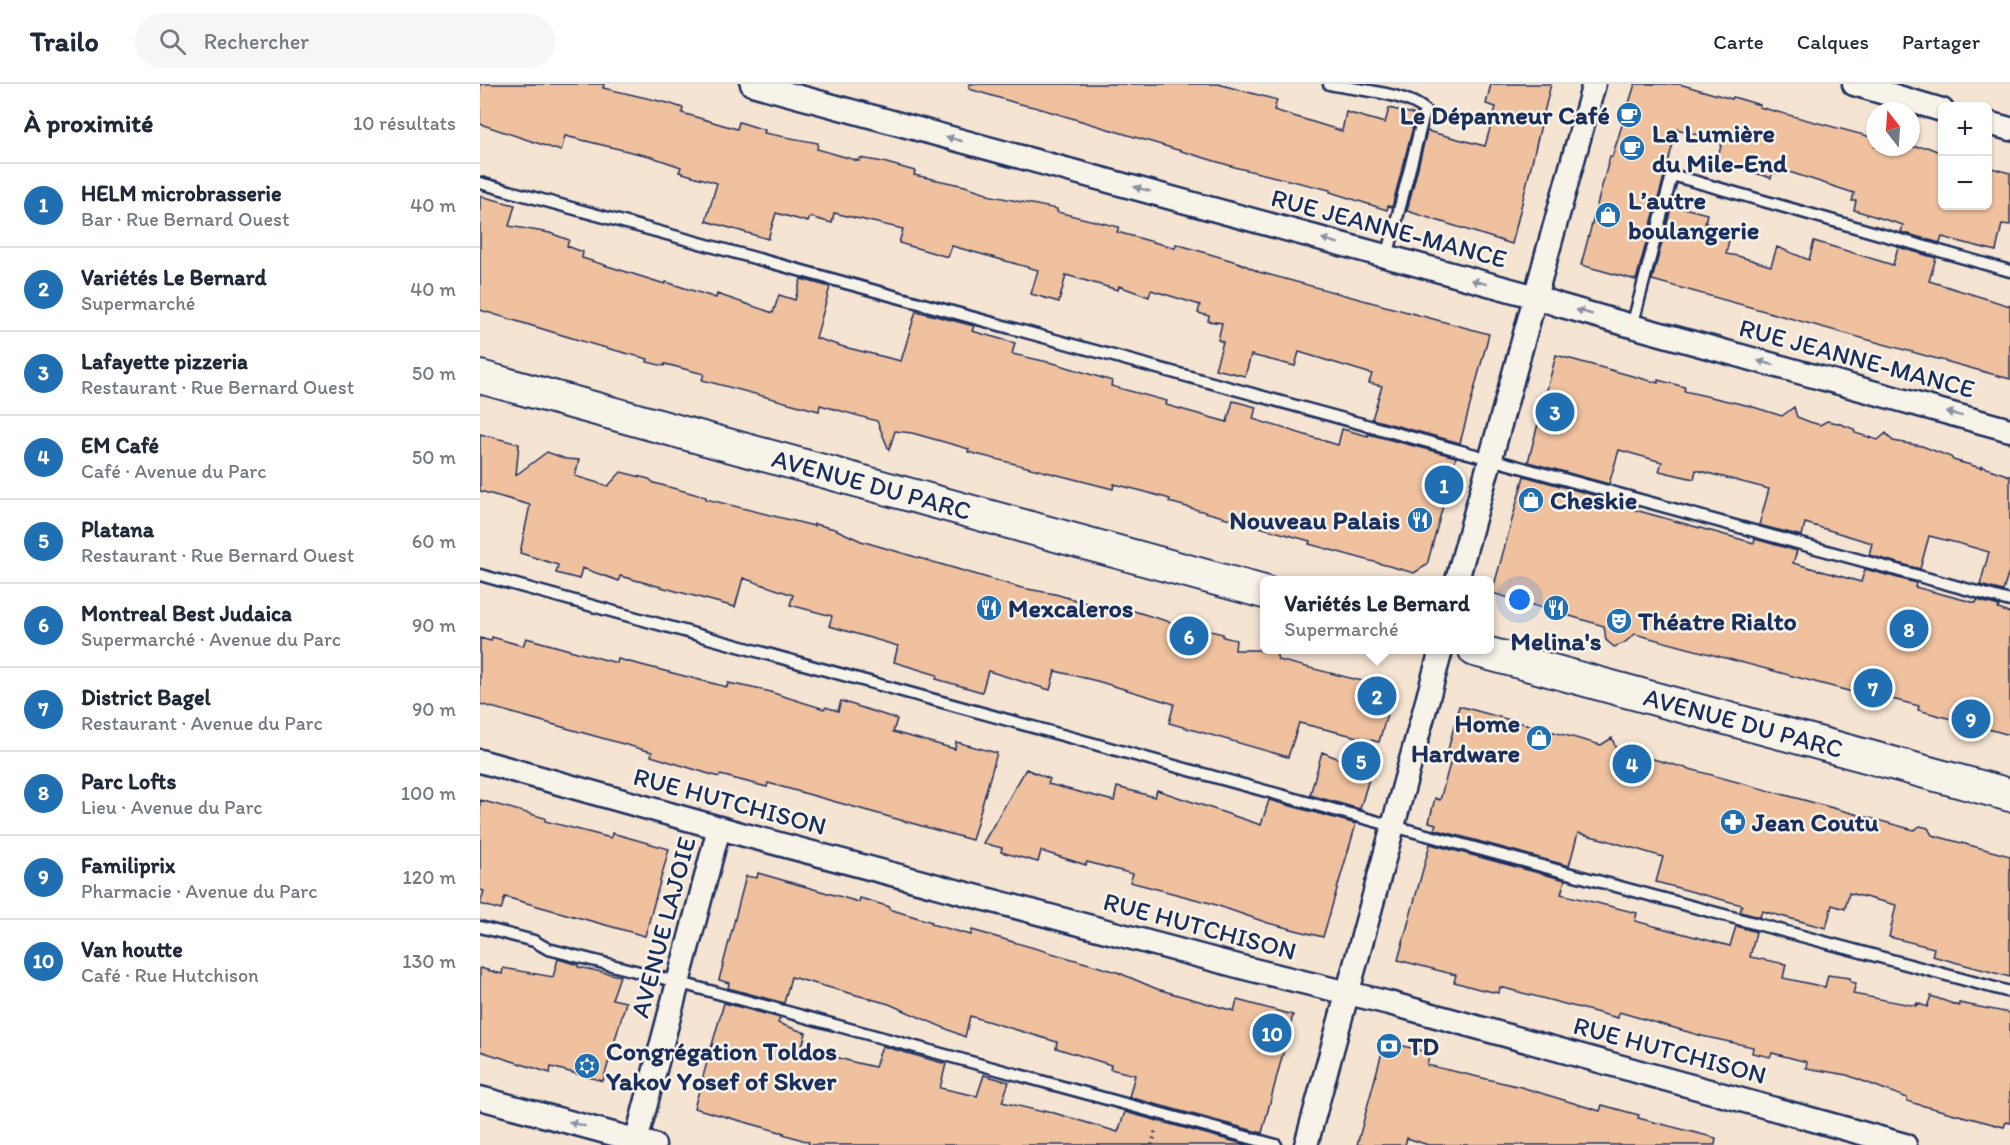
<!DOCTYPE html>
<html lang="fr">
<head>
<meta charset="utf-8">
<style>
  body { margin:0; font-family:Itim,sans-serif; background:#f6f6f7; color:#1f2937 }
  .controls { position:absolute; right:18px; top:18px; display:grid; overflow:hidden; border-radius:9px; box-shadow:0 2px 4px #0004 }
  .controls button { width:54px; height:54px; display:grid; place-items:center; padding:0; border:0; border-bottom:2px solid #e0e1e3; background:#fff; color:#1f2937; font:30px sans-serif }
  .compass { position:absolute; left:1386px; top:18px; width:54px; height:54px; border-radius:50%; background:#fff; box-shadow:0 2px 4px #0004; rotate:343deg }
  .you { position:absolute; left:1040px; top:516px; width:21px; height:21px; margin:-15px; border:4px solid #fff; border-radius:50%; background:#1a73e8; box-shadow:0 0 0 9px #1a73e833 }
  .badge { display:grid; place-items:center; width:39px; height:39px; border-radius:50%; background:#1f6fb2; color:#fff; font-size:20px; font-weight:700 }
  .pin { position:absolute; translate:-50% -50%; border:3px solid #fff; box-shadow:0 2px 6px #0006 }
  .popup { position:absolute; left:780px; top:492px; width:234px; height:78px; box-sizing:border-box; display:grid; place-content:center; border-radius:9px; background:#fff; filter:drop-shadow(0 2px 4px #0005); font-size:20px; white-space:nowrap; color:#747a83 }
  .popup b { font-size:22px; color:#1f2937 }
  .popup::after { content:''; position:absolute; left:50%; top:100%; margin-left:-12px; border:12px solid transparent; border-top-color:#fff }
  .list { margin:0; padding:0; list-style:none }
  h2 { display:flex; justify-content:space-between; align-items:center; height:78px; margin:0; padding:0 24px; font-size:26px }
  h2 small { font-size:20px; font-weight:400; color:#747a83 }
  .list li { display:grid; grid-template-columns:39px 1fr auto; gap:18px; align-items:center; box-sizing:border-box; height:84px; padding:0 24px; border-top:2px solid #e0e1e3 }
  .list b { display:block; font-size:22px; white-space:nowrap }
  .list p { margin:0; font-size:20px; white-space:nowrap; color:#747a83 }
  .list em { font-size:20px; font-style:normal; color:#747a83 }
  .icon { flex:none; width:33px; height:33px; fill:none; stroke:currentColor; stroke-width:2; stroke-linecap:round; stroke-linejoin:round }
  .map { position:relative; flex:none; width:1530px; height:1061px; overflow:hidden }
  header { display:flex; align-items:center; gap:36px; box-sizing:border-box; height:84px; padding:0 30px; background:#fff; border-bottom:2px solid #e0e1e3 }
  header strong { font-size:28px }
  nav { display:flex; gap:33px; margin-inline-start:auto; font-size:21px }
  .search { width:420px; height:54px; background:#f6f6f7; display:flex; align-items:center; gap:15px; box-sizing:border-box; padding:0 21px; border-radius:33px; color:#747a83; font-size:22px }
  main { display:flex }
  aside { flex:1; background:#fff }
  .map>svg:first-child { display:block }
</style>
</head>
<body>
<header>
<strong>Trailo</strong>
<div class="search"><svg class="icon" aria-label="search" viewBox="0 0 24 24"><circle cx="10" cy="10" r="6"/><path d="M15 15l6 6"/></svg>Rechercher</div>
<nav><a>Carte</a><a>Calques</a><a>Partager</a></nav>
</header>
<main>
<aside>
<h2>À proximité<small>10 résultats</small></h2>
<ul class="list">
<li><span class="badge">1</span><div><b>HELM microbrasserie</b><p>Bar · Rue Bernard Ouest</p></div><em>40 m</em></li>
<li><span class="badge">2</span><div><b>Variétés Le Bernard</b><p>Supermarché</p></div><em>40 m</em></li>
<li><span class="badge">3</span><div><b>Lafayette pizzeria</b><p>Restaurant · Rue Bernard Ouest</p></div><em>50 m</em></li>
<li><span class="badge">4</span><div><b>EM Café</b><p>Café · Avenue du Parc</p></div><em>50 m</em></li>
<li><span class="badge">5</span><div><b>Platana</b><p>Restaurant · Rue Bernard Ouest</p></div><em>60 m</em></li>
<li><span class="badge">6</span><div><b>Montreal Best Judaica</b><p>Supermarché · Avenue du Parc</p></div><em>90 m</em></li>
<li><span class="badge">7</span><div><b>District Bagel</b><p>Restaurant · Avenue du Parc</p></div><em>90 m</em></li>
<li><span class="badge">8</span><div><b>Parc Lofts</b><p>Lieu · Avenue du Parc</p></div><em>100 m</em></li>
<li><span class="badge">9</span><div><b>Familiprix</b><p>Pharmacie · Avenue du Parc</p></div><em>120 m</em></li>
<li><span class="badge">10</span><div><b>Van houtte</b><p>Café · Rue Hutchison</p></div><em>130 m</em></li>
</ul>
</aside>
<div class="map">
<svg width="1530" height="1061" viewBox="0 0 1530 1061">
  <rect width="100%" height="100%" fill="#f5e4d2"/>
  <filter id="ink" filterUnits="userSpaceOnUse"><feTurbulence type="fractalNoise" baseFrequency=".0167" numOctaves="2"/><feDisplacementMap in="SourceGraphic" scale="12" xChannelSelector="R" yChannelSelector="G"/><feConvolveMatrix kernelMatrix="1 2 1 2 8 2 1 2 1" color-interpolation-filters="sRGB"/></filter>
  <g filter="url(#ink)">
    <path fill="#efc19f" stroke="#1b2f5e" stroke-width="1.5" d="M0 0H124L123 4 188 19 203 24 202 29 257 45 259 38 285 46 284 49 338 59 337 65 379 77 380 74 403 78 435 87 434 91 485 102 507 109V111L577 125V128L639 143 637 148 695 164 696 160 760 179 779 188 1009 250 980 359 892 335 902 302 889 299 892 290 819 268 815 282 771 271 765 292 735 285 743 258 738 256 742 239 728 237 729 232 718 229 720 221 671 206 669 213 639 202 638 206 586 191 579 218 551 210 558 186 472 162 468 173 419 159 423 145 354 129 352 139 330 133 328 138 296 129 288 155 226 137 237 99 199 88 201 83 172 73 85 52 81 67 0 40Z
      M489 0H738L797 16 794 26 862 47 866 28 905 39 909 24 933 30 931 43H933L912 123 908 122 907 126 850 108V106L758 84 558 24 536 19 489 5Z
      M1011 0H1071L1032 160 927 127 947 47 1005 62 1016 23 1006 20Z
      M1155 0H1199L1252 15 1253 13 1280 21 1279 23 1395 54V63H1447L1462 69V122H1508V83L1530 89V141L1522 140 1516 167 1462 153 1460 159 1421 148 1423 141 1374 126 1376 117H1372L1374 109 1300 85 1299 90 1293 88 1291 94 1237 77 1242 58 1197 45 1156 196 1101 181 1130 72 1132 73Z
      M0 112 35 121 29 142 70 149 89 156 87 162 103 168 102 174 185 200 186 198 236 214 237 210 293 229 299 211 315 216 321 195 350 203 336 254 364 263 421 277 436 227 494 242 492 247 535 259 532 270 577 280 632 297 631 302 687 317 686 321 747 338 753 317 776 323 773 335 858 361 862 345 888 352V350L976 373 947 481 934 489 829 460 830 457 689 418 690 415 662 407 634 400 633 405 488 368 489 365 432 349 415 347 409 366 397 337 340 321 339 327 222 296 224 290 185 280 184 282 167 278 168 275 115 261 0 226Z
      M1192 121 1227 130 1225 139 1251 147 1246 170 1258 172 1291 182 1297 163 1329 176 1334 157 1413 181 1418 163 1456 174 1449 197 1530 222V295L1172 196Z
      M1076 271 1178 299V296L1205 303 1204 307 1270 322 1302 332 1314 323 1317 333 1330 338 1340 341 1347 337 1358 339 1374 345 1375 349 1398 356 1406 349 1413 357 1442 362 1471 373 1473 376 1501 384V382L1530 392V484L1523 507 1500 501 1509 468 1481 460 1449 452 1440 485 1389 471 1392 459 1325 439 1322 452 1279 441 1289 405 1216 386 1214 395 1179 387 1182 378 1139 366 1129 400 1048 378Z
      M0 350 39 360 36 391 67 368 86 375 99 376 95 392 128 402 141 388 169 395 174 399 226 413V415L334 442V440L355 445 381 457 542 504 575 510 644 530 647 525 693 539 694 538 743 550V553L756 556 755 566H785L796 568 798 576 914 605 899 658 819 639 808 673 689 639 694 620 617 597 575 587 570 606 508 587 502 608 456 595 457 591 414 578 418 562 349 542 352 532 310 521 313 511 263 494 255 523 140 492 139 497 102 484 99 495 76 489 78 481 40 469 50 421 0 407Z
      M1044 392 1124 414 1123 417 1184 434 1274 459 1275 455 1317 467 1313 479 1381 498 1385 485 1436 499 1435 503 1496 519 1497 516 1519 522 1518 525 1530 529V651L1438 626 1439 622 1381 607 1380 610 1155 550 1144 559 1134 563 1126 556 1124 542 1012 509Z
      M12 553 43 562 46 554 137 579 138 575 247 603 248 599 287 607 344 625 346 623 358 627 361 617 417 635 413 648 475 665 476 658 517 669 492 756 288 699 287 703 240 691 239 693 171 672 172 668 0 620V554L11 557Z
      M979 622 1121 661 1132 654 1136 665 1434 746 1440 742 1448 744 1452 751 1530 772V893L1452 872 1454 864 1409 853 1416 821 1369 809 1365 825 1352 821 1346 844 1282 827 1280 833 1260 828 1262 821 1176 798 1183 773 1126 756 1098 749 1089 782 954 745 956 740 949 738 955 714 960 716 971 676 966 674Z
      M842 668 891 688 880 725 830 711Z
      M546 685 570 695 568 700 634 717 637 703 675 713 677 706 781 741 789 716 876 740 843 853 788 839 730 819 650 798 653 790 607 778 606 781 561 767 558 778 521 768 522 764 503 759Z
      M0 716 65 734V737L131 754 132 749 189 765 165 852 25 813 21 826 0 820 4 807 0 806Z
      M950 760 1085 796 1081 810 1157 829 1155 837 1250 862 1256 842 1276 848 1270 873 1306 880 1303 894 1345 903 1348 891 1370 894 1371 898 1376 899 1373 910 1436 922 1437 919 1447 923 1451 912 1479 922V919L1530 929V1039L1526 1038 1524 1043 1433 1019 1427 1017V1014L1367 991 1326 984 1327 978 1292 969 1290 973 1272 969 1273 963 1222 952 1139 928 1138 934 1020 903 1019 909 999 905 974 898 976 891 918 876Z
      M278 789 379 818 380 814 410 823 409 825 452 838 451 840 491 851 492 846 637 888 677 905 754 927 757 916 813 931 782 1049 649 1013 655 991 630 985 631 981 576 964 577 958 490 932 485 953 409 920 311 893 304 919 248 904 249 899 239 896 266 792 277 794Z
      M78 875 98 881V883L140 892 132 915 146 918 123 997 71 983 70 989 0 967V884L22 890 23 884 73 893Z
      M244 919 300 934 298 939 326 949 322 963 373 978 395 983 402 962 466 980 460 1004 497 1012 504 991 529 998 522 1018 563 1028 564 1026 638 1048 645 1028 767 1061H328L329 1058 303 1050 304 1049 214 1024Z
      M905 957 950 969 947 981 1041 1003 1120 1027 1122 1021 1144 1027 1159 1031 1158 1034 1236 1054 1235 1061H948L927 1054 925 1061H877Z"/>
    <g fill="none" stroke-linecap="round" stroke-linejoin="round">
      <g stroke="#1b2f5e" stroke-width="15">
        <path id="service" d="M849 0C875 6 925 8 945 26L907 173
          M0 99 1530 517
          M1152 242 1192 91 1530 187
          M0 491 913 742 1530 908
          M0 843 54 857 68 865 171 891 796 1061"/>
      </g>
      <g stroke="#1b2f5e" stroke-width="27">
        <path id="minor" d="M272 0 1056 213 1079 221 1152 242 1530 346
          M1374 0 1462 26
          M1508 39 1530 45
          M977 496 1114 0
          M0 677 261 750 769 885 909 919 1425 1061
          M0 1014 174 1061
          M155 1061 239 744
          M826 1061 961 566"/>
      </g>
      <g stroke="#1b2f5e" stroke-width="36">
        <g id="secondary">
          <path id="s1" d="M0 293 784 508"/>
          <path id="s2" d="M995 566 1530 711"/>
        </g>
      </g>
      <path stroke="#1b2f5e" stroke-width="4" stroke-dasharray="1.5 4.5" stroke-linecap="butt" d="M672 1061 676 1045"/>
      <use href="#service" stroke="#f7f3e8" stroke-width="10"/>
      <use href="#minor" stroke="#f7f3e8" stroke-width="22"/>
      <use href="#secondary" stroke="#f7f3e8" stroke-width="32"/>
    </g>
    <defs><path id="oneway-solid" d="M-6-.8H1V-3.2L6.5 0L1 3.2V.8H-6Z" transform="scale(1.5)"/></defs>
    <g fill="#8991a3">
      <use href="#oneway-solid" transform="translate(474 55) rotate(-165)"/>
      <use href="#oneway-solid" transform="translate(662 105) rotate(-165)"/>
      <use href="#oneway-solid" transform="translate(850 157) rotate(-164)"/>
      <use href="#oneway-solid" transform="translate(999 198) rotate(-165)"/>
      <use href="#oneway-solid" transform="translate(1104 228) rotate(-164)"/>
      <use href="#oneway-solid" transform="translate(1286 279) rotate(-165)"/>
      <use href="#oneway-solid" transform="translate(1474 330) rotate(-165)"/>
      <use href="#oneway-solid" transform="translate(97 1040) rotate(-165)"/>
    </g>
  </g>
  <defs>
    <g id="cafe-disc" transform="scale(1.35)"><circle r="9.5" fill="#1f6fb2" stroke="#f7f3e8"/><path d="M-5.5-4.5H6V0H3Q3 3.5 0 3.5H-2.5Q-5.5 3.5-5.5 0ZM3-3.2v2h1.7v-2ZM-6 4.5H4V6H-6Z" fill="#fff"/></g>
    <g id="shop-disc" transform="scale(1.35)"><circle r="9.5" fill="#1f6fb2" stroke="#f7f3e8"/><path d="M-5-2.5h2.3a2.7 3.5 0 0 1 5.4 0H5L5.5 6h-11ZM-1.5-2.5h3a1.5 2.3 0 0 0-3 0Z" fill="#fff"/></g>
    <g id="restaurant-disc" transform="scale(1.35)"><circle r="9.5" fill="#1f6fb2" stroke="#f7f3e8"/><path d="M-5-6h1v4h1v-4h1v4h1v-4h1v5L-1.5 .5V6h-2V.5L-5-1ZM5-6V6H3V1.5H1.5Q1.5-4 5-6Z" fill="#fff"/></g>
    <g id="theatre-disc" transform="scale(1.35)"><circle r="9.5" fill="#1f6fb2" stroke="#f7f3e8"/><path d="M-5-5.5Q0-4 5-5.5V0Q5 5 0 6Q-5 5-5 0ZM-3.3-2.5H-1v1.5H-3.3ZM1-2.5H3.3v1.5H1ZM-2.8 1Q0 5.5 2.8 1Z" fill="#fff"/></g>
    <g id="pharmacy-disc" transform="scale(1.35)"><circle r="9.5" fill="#1f6fb2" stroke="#f7f3e8"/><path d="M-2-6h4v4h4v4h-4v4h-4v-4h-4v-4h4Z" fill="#fff"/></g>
    <g id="bank-disc" transform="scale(1.35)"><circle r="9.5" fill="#1f6fb2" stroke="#f7f3e8"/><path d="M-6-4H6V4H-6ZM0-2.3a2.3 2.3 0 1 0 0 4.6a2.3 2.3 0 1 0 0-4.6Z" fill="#fff"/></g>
    <g id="synagogue-disc" transform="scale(1.35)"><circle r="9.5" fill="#1f6fb2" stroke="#f7f3e8"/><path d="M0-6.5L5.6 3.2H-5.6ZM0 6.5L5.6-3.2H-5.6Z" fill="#fff"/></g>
  </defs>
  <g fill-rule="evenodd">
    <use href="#cafe-disc" x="1149" y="31"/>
    <use href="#cafe-disc" x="1152" y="64"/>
    <use href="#shop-disc" x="1128" y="131"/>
    <use href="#shop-disc" x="1051" y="416"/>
    <use href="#restaurant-disc" x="940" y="436"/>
    <use href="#restaurant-disc" x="509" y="524"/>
    <use href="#restaurant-disc" x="1076" y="524"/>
    <use href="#theatre-disc" x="1139" y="537"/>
    <use href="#shop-disc" x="1059" y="654"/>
    <use href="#pharmacy-disc" x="1253" y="738"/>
    <use href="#bank-disc" x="909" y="962"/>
    <use href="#synagogue-disc" x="107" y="982"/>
  </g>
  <g text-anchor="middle" stroke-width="5" stroke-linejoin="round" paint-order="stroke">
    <g font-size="26" font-weight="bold" fill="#1b2f5e" stroke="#f7f3e8" text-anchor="start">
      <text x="1130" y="40" text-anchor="end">Le Dépanneur Café</text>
      <text x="1172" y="58">La Lumière<tspan x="1172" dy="30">du Mile-End</tspan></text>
      <text x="1148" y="125">L’autre<tspan x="1148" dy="30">boulangerie</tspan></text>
      <text x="1070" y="425">Cheskie</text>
      <text x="920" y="445" text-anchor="end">Nouveau Palais</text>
      <text x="528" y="533">Mexcaleros</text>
      <text x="1158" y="546">Théatre Rialto</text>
      <text x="1076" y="566" text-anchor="middle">Melina's</text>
      <text x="1040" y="648" text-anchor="end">Home<tspan x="1040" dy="30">Hardware</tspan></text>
      <text x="1272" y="747">Jean Coutu</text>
      <text x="928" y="971">TD</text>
      <text x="126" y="976">Congrégation Toldos<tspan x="126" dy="30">Yakov Yosef of Skver</tspan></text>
    </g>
    <g font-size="26" fill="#1b2f5e" stroke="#f7f3e8">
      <text transform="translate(909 144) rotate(15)" y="9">RUE JEANNE-MANCE</text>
      <text transform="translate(1377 274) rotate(15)" y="9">RUE JEANNE-MANCE</text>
      <text dy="9" stroke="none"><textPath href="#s1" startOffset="406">AVENUE DU PARC</textPath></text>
      <text dy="9" stroke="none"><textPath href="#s2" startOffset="278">AVENUE DU PARC</textPath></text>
      <text transform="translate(250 717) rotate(15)" y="9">RUE HUTCHISON</text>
      <text transform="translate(720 842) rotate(15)" y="9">RUE HUTCHISON</text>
      <text transform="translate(183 843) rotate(-75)" y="9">AVENUE LAJOIE</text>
      <text transform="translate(1190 966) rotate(15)" y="9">RUE HUTCHISON</text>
    </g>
  </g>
</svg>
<div class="controls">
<button>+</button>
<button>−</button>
</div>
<svg class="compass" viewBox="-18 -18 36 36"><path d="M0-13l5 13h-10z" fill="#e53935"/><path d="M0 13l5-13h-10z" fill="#747a83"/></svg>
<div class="you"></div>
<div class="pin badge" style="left:964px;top:401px">1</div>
<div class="pin badge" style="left:897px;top:612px">2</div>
<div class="popup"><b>Variétés Le Bernard</b>Supermarché</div>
<div class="pin badge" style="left:1075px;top:328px">3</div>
<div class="pin badge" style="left:1152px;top:680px">4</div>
<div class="pin badge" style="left:881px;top:677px">5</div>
<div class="pin badge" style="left:709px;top:552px">6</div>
<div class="pin badge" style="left:1393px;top:604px">7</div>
<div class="pin badge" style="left:1429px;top:545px">8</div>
<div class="pin badge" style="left:1491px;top:635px">9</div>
<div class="pin badge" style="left:792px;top:949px">10</div>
</div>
</main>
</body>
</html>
